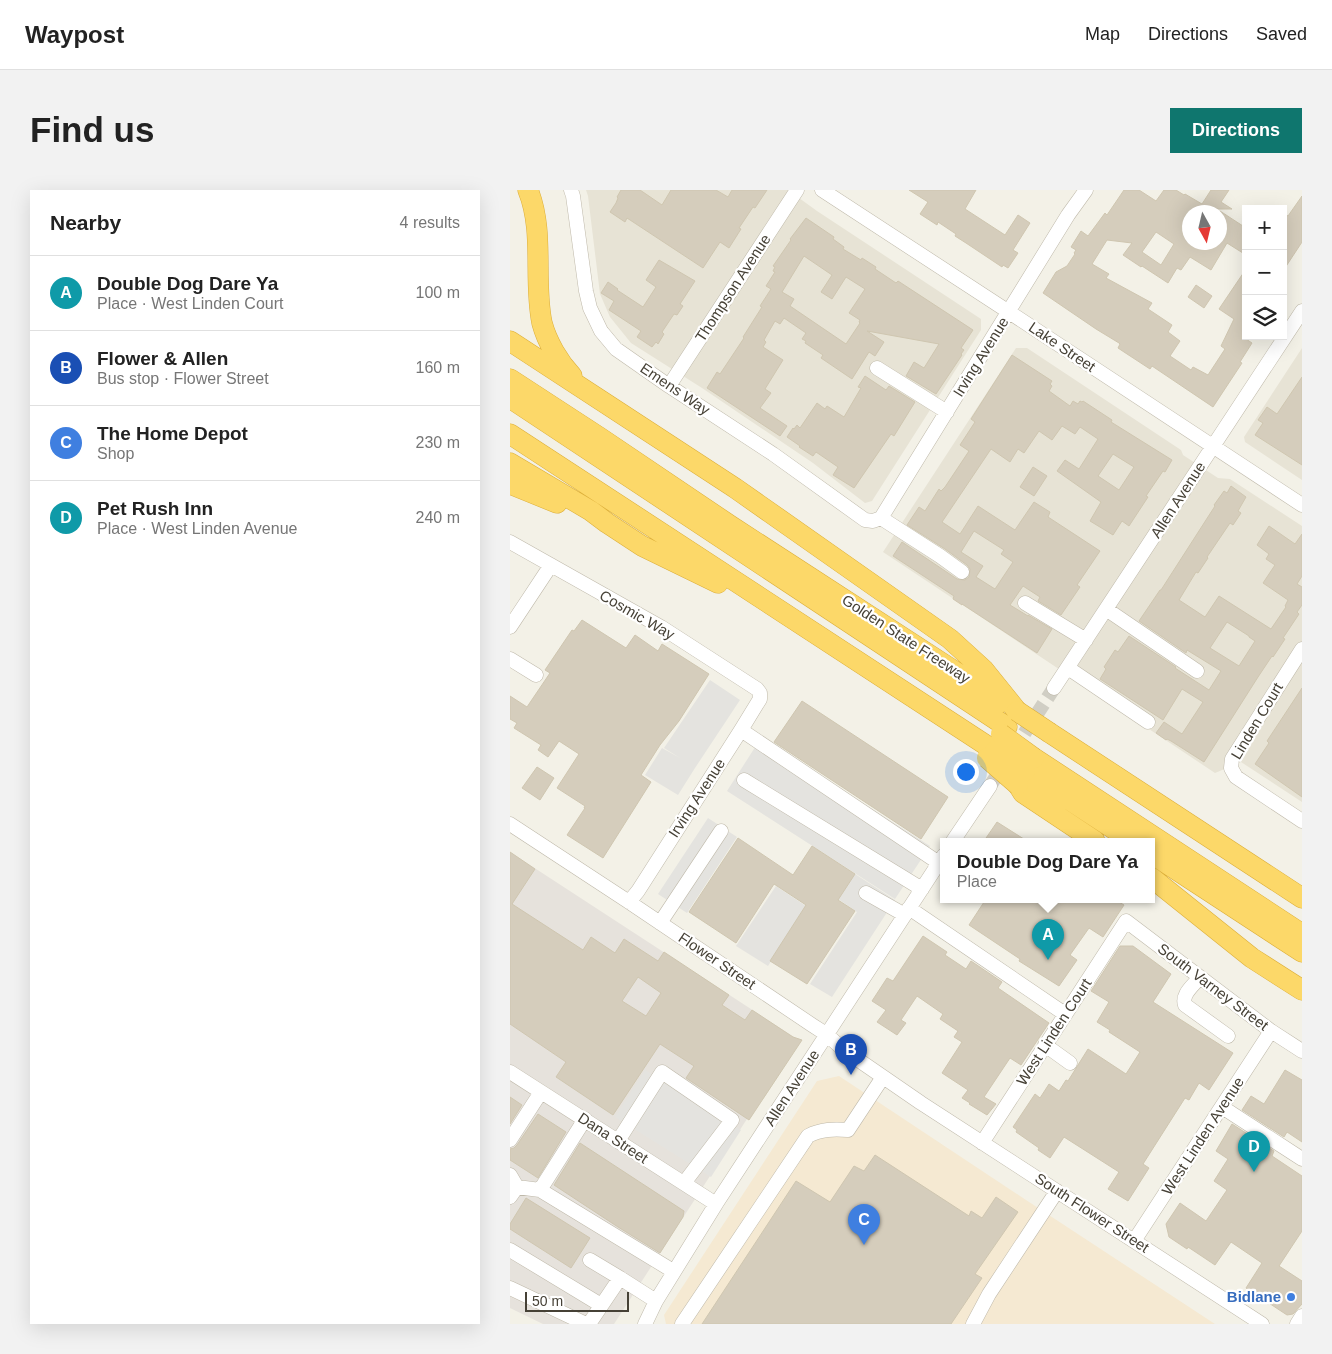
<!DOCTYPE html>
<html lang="en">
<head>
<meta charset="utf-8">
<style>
  body { margin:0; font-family:Arial,sans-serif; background:#f2f2f2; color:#222 }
  .controls { position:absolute; right:15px; top:15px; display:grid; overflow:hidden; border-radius:0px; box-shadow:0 5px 20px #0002 }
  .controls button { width:45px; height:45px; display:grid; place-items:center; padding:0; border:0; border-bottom:1px solid #e0e0e0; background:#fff; color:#222; font:25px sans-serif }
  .compass { position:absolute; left:672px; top:15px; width:45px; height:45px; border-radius:50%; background:#fff; box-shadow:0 5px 20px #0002; rotate:172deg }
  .scale { position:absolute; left:15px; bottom:12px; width:104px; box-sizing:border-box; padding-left:5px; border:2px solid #464136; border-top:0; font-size:14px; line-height:18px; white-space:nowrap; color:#464136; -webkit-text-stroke:4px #fff; paint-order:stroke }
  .you { position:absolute; left:455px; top:581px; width:18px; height:18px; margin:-12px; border:4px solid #fff; border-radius:50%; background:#1a73e8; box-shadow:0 0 0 8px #1a73e833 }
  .badge { display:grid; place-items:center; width:32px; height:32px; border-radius:50%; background:#0f766e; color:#fff; font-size:16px; font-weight:700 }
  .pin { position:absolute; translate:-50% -41px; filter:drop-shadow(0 1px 2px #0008) }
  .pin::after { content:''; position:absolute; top:26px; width:18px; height:15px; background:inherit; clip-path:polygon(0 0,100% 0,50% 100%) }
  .popup { position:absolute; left:430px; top:648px; width:215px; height:65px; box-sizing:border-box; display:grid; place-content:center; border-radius:0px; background:#fff; filter:drop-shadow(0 1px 4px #0005); font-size:16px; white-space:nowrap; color:#767676 }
  .popup b { font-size:19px; color:#222 }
  .popup::after { content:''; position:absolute; left:50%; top:100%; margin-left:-10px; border:10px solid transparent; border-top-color:#fff }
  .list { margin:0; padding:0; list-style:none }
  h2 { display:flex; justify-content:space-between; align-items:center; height:65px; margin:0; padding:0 20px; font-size:21px }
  h2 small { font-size:16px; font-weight:400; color:#767676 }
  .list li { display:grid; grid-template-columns:32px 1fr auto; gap:15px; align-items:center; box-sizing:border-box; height:75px; padding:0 20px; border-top:1px solid #e0e0e0 }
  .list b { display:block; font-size:19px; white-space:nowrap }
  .list p { margin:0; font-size:16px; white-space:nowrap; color:#767676 }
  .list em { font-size:16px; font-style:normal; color:#767676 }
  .icon { flex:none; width:28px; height:28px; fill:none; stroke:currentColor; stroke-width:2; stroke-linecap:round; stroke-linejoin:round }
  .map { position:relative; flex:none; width:792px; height:1134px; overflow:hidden; border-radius:0px }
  header { display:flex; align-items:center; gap:30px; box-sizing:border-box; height:70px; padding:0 25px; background:#fff; border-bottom:1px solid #e0e0e0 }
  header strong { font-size:24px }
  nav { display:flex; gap:28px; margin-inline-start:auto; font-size:18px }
  .intro { display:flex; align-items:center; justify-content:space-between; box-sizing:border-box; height:120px; padding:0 30px }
  h1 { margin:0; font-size:35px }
  .button { padding:12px 22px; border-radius:0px; background:#0f766e; color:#fff; font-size:18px; font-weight:700 }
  main { display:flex; gap:30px; padding:0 30px }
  aside { flex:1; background:#fff; border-radius:0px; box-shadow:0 5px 20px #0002 }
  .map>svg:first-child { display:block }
</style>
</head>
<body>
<header>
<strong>Waypost</strong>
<nav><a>Map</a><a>Directions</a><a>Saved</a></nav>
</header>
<div class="intro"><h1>Find us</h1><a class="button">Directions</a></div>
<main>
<aside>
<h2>Nearby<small>4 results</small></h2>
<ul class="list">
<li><span class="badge" style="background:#0f9aa8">A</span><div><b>Double Dog Dare Ya</b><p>Place · West Linden Court</p></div><em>100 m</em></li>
<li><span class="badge" style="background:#1a4fb4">B</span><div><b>Flower &amp; Allen</b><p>Bus stop · Flower Street</p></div><em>160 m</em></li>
<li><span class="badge" style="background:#3f7fe0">C</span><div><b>The Home Depot</b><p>Shop</p></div><em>230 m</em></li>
<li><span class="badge" style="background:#0f9aa8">D</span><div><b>Pet Rush Inn</b><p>Place · West Linden Avenue</p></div><em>240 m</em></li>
</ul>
</aside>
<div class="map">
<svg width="792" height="1134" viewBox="0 0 792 1134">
  <rect width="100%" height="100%" fill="#f3f1e7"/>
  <path fill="#e7e3d5" d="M76 0H278L307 21 471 129V140L362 311 355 313 303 273 192 198 121 153 100 127 90 104 78 6Z
    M506 158H517L671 260 673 265 708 288 720 289 792 336V612L731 572 705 583 373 362Z
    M792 158V290L735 252 734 247Z"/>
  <path fill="#f5e9d2" d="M329 886 516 1010 705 1134H156L154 1125 307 891Z"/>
  <path fill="#e6e2dc" d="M0 662 284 847 285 855 104 1134H33L0 1118Z"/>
  <path fill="#e4e3df" d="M200 490 230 510 185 578 168 605 135 585 152 558 170 568 154 558Z
    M251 548 420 656 385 709 217 601Z
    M198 628 227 647 177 723 148 704Z
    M345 684 385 710 322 807 300 794 347 722 328 709Z
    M266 696 296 716 258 776 226 756Z
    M135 880 231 940 201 987 105 927Z"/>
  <path fill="#d5cdbc" stroke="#cfc6b0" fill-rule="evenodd" d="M111 0H130L152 15 161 0H206L218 7 222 0H257L245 18 243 17 229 38 231 39 219 58 210 52 193 78 117 28 115 32 100 22 106 13 108 8 107 7Z
    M399 0H466L455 19 495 45 508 25 520 33 503 60 508 63 498 78 493 75 492 77 456 53 445 46 446 44 428 32 427 35 410 24 418 12Z
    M614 0H629L646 11 654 0H666L674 5 675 4 692 14 701 0H719L711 12 722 19H698L704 22H680V52H710V21L736 38V65L717 53 701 80 680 67 671 80 667 78 658 93 632 76 631 77 613 65 622 53 597 50 582 74 599 84 596 88 642 113 638 119 662 135 658 142 670 151 660 166 681 180 683 177 698 185 715 159 711 156 724 129 709 119 736 79V149L742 153 730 172 732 173 703 217 642 176 640 179 614 162 608 158 610 154 609 153 586 139 533 103 546 82 557 76 565 64 564 63 566 60 561 57 571 41 578 46 595 23 597 25ZM646 42 664 54 651 75 632 62Z
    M792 6V52L773 81V23L778 26Z
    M296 28 324 47 323 49 334 57 333 59 351 70 352 68 366 77 365 79 386 93 388 91 463 140 451 158 454 160 451 164 452 165 426 204 396 186 404 172 414 178 429 154 357 141 374 152 365 166 359 162 342 189 311 168 313 165 295 153 296 151 292 149 296 143 274 128 270 134 265 131 254 150 256 152 253 157 273 170 255 199 261 203 250 218 277 236 270 246 197 198 207 182 210 184 234 148 233 147 252 117 250 116 261 99 256 96 265 82 263 81 265 77 263 76 281 50 280 49ZM294 66 322 85 311 102 322 109 336 87 355 99 339 123 350 130 349 132 350 133 336 154 280 116 284 109 272 102Z
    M149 70 185 91 170 114 173 116 167 125 164 124 152 142 154 144 148 154 146 152 142 157 127 147 131 141 99 120 104 111 91 103 98 92 108 99 107 100 133 117 146 97 136 90Z
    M686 95 702 106 694 118 678 107Z
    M502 165 542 191 540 194 542 196 539 201 560 216 563 211 568 214 570 211 572 212 573 211 602 230 601 232 662 270 655 282 653 281 636 306 638 307 619 336 612 331 603 345 580 331 591 312 547 281 555 270 569 279 588 249 570 237 565 244 552 236 542 250 529 241 514 263 508 259 500 272 481 259 432 332 450 344 468 316 505 340 524 312 540 322 538 327 590 361 567 395 570 397 551 425 528 411 530 407 513 396 500 415 518 426V425L542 439 527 463 452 414V415L443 409 444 406 383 366 392 352 447 389 455 390 459 387 460 379 457 375 435 359 397 335 409 317 415 321 429 299 431 301 435 297 459 261 450 255 465 232 461 229ZM603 264 624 277 609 300 588 286ZM464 341 494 360 491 364 503 372 485 399 466 387 473 376 451 362Z
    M355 186 376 200 379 196 405 212 384 246 381 244 344 298 323 285 328 277 306 262 303 266 289 257 290 256 277 247 283 238 284 239 287 235 290 238 307 213 315 219 317 216 334 227 351 198 348 197Z
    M792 187V275L745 245 753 233 748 230 757 217 767 224Z
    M523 277 537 286 524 306 510 297Z
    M721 296 736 307 728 321 731 323 723 335 720 333 697 367 698 368 688 383 686 382 669 410 695 427 709 406 761 439 776 417 775 416 778 410 753 393 765 375 756 369 759 364 747 355 759 336 785 354 792 344V386L787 394 792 397V415L787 422 789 424 773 448 775 449 763 467 762 466 748 487 694 572 661 551 657 549 656 550 646 543 654 532 672 544 693 512 672 499 653 530 590 489 596 479 594 477 605 460 608 462 619 446 666 477 665 478 699 500 711 481 677 460 676 463 629 431 650 400H651L705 316 704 315 714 301 717 303ZM717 432 739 446V447L745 451 729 476 700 458Z
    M72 430 116 458 125 445 148 461 152 454 199 484 169 531 150 555 131 585 141 592 93 668 57 645 75 618H74L75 616 47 598 69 564 49 551 38 567 28 560 31 555 4 538 7 533 0 529V506L17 517 40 483 35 480 62 440 64 441Z
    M792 498V607L745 574 759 553 757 551Z
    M292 511 438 607 411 649 264 552Z
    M27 577 44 588 30 610 12 598Z
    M487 632 517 651H474Z
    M228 648 283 685 302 656 345 684 328 710 345 721 297 794 260 771 296 715 264 694 226 753 179 722Z
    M0 662 25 679 2 714 73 760 81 747 105 763 114 749 148 771 154 762 219 805 212 815 235 830 242 820 283 847 292 850 239 930 176 888 184 876 150 854 103 925 46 887 56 872 0 834ZM128 787 151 803 136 826 112 811Z
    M476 709H604L614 715 593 747 579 738 560 765 567 770 549 796 509 771 510 769 459 735Z
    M413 746 437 762 435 765 456 779 461 771 492 792 488 798 539 833 511 875 500 868 474 907 486 914 477 925 459 914 460 913 452 908 458 900 432 883 452 852 444 847 448 841 430 829 433 824 407 806 391 830 396 833 387 845 367 832 376 820 362 811 377 788 383 791Z
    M610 756H623L661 784 643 812 723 863 699 900 689 893 679 910 675 908 633 974 639 978 618 1011 598 999 609 982 554 947 540 968 528 960 529 958 506 942 507 940 503 937 525 904 530 908 539 894 549 901 556 890 558 891 578 859 616 884 630 862 599 842 600 840 587 832 599 812 581 801Z
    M775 880 792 890V952L777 942 774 947 732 920 741 906 754 914Z
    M0 907 12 915 0 934Z
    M28 924 56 942 28 988 0 970V959L4 958 7 955Z
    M722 934 764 961 762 966 792 986V1041L769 1076 792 1091V1114L783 1124 777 1125 736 1098 752 1073 721 1052 705 1075 678 1057 677 1059 659 1047 656 1034 670 1013 696 1031 717 1000 704 991 718 969 706 961Z
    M70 953 174 1021 173 1027 150 1063 108 1037 44 995Z
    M365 965 459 1026 461 1021 472 1028 486 1007 508 1022 465 1084 472 1088 441 1134H192L286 991 320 1012 344 976 354 981Z
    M16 1008 80 1048 61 1078 0 1039V1034Z"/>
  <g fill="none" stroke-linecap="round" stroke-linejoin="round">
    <path stroke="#d0cec4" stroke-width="14" stroke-dasharray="14 7" stroke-linecap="butt" d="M480 596 544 498"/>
    <g stroke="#bfb9aa" stroke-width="15">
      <path id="minor" d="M61 0 63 6 76 101 80 118 91 141 106 159 159 196 263 264 355 330 363 331 371 328 558 25 576 0
        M312 0 499 122 792 315
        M367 178 437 222
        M159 196 287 0
        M371 328 430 366 452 382
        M0 352 151 437 247 499 250 503V509L231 540 128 701 119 712
        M515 413 576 450
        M596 419 687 481
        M0 437 41 375
        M792 459 722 569 721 578 726 587 792 631
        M0 469 26 485
        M558 478 638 532
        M544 498 792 121
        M231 540 429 673
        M234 590 412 699
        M0 634 119 712 302 835 316 844 334 860 411 913 752 1134
        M443 651 480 596
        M356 703 395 725
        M399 718 555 824
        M150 733 211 641
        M690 787C684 795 671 804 675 815L718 846
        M535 855 560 873
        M0 882 206 1014
        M712 917 792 969
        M0 950 31 902
        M108 951 152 882 222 930 174 993
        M472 953 616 731 761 841 792 861
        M0 985 7 997 0 1007
        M7 997 30 1000 163 1081
        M30 1000 75 929
        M624 1051 761 841
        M0 1060 91 1115
        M110 1088 146 1111
        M0 1098 76 1134
        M79 1134 110 1088 80 1070
        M135 1134 146 1111 206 1014 434 665
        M172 1134 298 946C311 939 324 939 338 940L373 887
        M463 1134 479 1104 547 1001
        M787 1134 792 1126"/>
    </g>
    <g stroke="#dcae39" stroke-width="21">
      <path id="highway" d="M18 0C35 42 23 90 32 133 37 152 49 172 62 186
        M0 151 225 298 440 449 474 480 507 521
        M0 189 89 247 221 336 492 512
        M0 208 497 537
        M0 244 482 559
        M0 273 81 321 97 333 132 356 208 393
        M0 294 47 313
        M540 543 792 708
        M524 568 792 744
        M515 581 622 651
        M508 595 513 603 585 651
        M642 664 792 762
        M642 688 742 768 792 800"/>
    </g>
    <use href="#minor" stroke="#fff" stroke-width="14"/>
    <use href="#highway" stroke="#fcd869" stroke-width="20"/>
    <g stroke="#dcae39" stroke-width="21" stroke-linecap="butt">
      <path id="highway-bridge" d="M507 521 540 543
        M491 544 524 568
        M485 561 515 581
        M477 568 508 595"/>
    </g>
    <use href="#highway-bridge" stroke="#fcd869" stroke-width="20"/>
  </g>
  <circle fill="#3f7fe0" stroke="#fff" stroke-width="2" cx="781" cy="1107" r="5"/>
  <g text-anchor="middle" stroke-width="4.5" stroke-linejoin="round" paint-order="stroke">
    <g font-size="15" fill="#464136" stroke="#fff">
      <text transform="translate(223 98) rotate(-57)" y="5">Thompson Avenue</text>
      <text transform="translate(552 157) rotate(34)" y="5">Lake Street</text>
      <text transform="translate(471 167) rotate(-58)" y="5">Irving Avenue</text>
      <text transform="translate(165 199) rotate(34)" y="5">Emens Way</text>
      <text transform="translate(668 310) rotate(-57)" y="5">Allen Avenue</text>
      <text transform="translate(127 425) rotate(30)" y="5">Cosmic Way</text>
      <text transform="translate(396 449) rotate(33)" y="5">Golden State Freeway</text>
      <text transform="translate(747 531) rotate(-59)" y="5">Linden Court</text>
      <text transform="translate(187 608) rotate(-57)" y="5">Irving Avenue</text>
      <text transform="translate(207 771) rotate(34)" y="5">Flower Street</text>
      <text transform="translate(703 797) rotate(37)" y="5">South Varney Street</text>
      <text transform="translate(544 842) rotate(-57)" y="5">West Linden Court</text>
      <text transform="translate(282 898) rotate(-57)" y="5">Allen Avenue</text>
      <text transform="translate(693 946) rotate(-57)" y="5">West Linden Avenue</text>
      <text transform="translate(103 948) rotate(33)" y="5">Dana Street</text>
      <text transform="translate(582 1023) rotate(33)" y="5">South Flower Street</text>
    </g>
    <g font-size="15" font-weight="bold" fill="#366cbe" stroke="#fff" text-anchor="end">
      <text x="771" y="1112">Bidlane</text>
    </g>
  </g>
</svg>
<div class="controls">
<button>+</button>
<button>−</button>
<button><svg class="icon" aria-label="layers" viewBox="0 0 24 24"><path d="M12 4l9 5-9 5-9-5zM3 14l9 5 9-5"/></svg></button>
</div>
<svg class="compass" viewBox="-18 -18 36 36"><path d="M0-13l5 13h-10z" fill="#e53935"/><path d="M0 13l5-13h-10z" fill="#767676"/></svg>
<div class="scale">50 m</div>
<div class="you"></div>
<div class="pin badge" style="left:538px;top:770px;background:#0f9aa8">A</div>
<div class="popup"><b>Double Dog Dare Ya</b>Place</div>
<div class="pin badge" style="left:341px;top:885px;background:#1a4fb4">B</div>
<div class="pin badge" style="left:354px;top:1055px;background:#3f7fe0">C</div>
<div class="pin badge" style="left:744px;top:982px;background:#0f9aa8">D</div>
</div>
</main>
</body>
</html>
